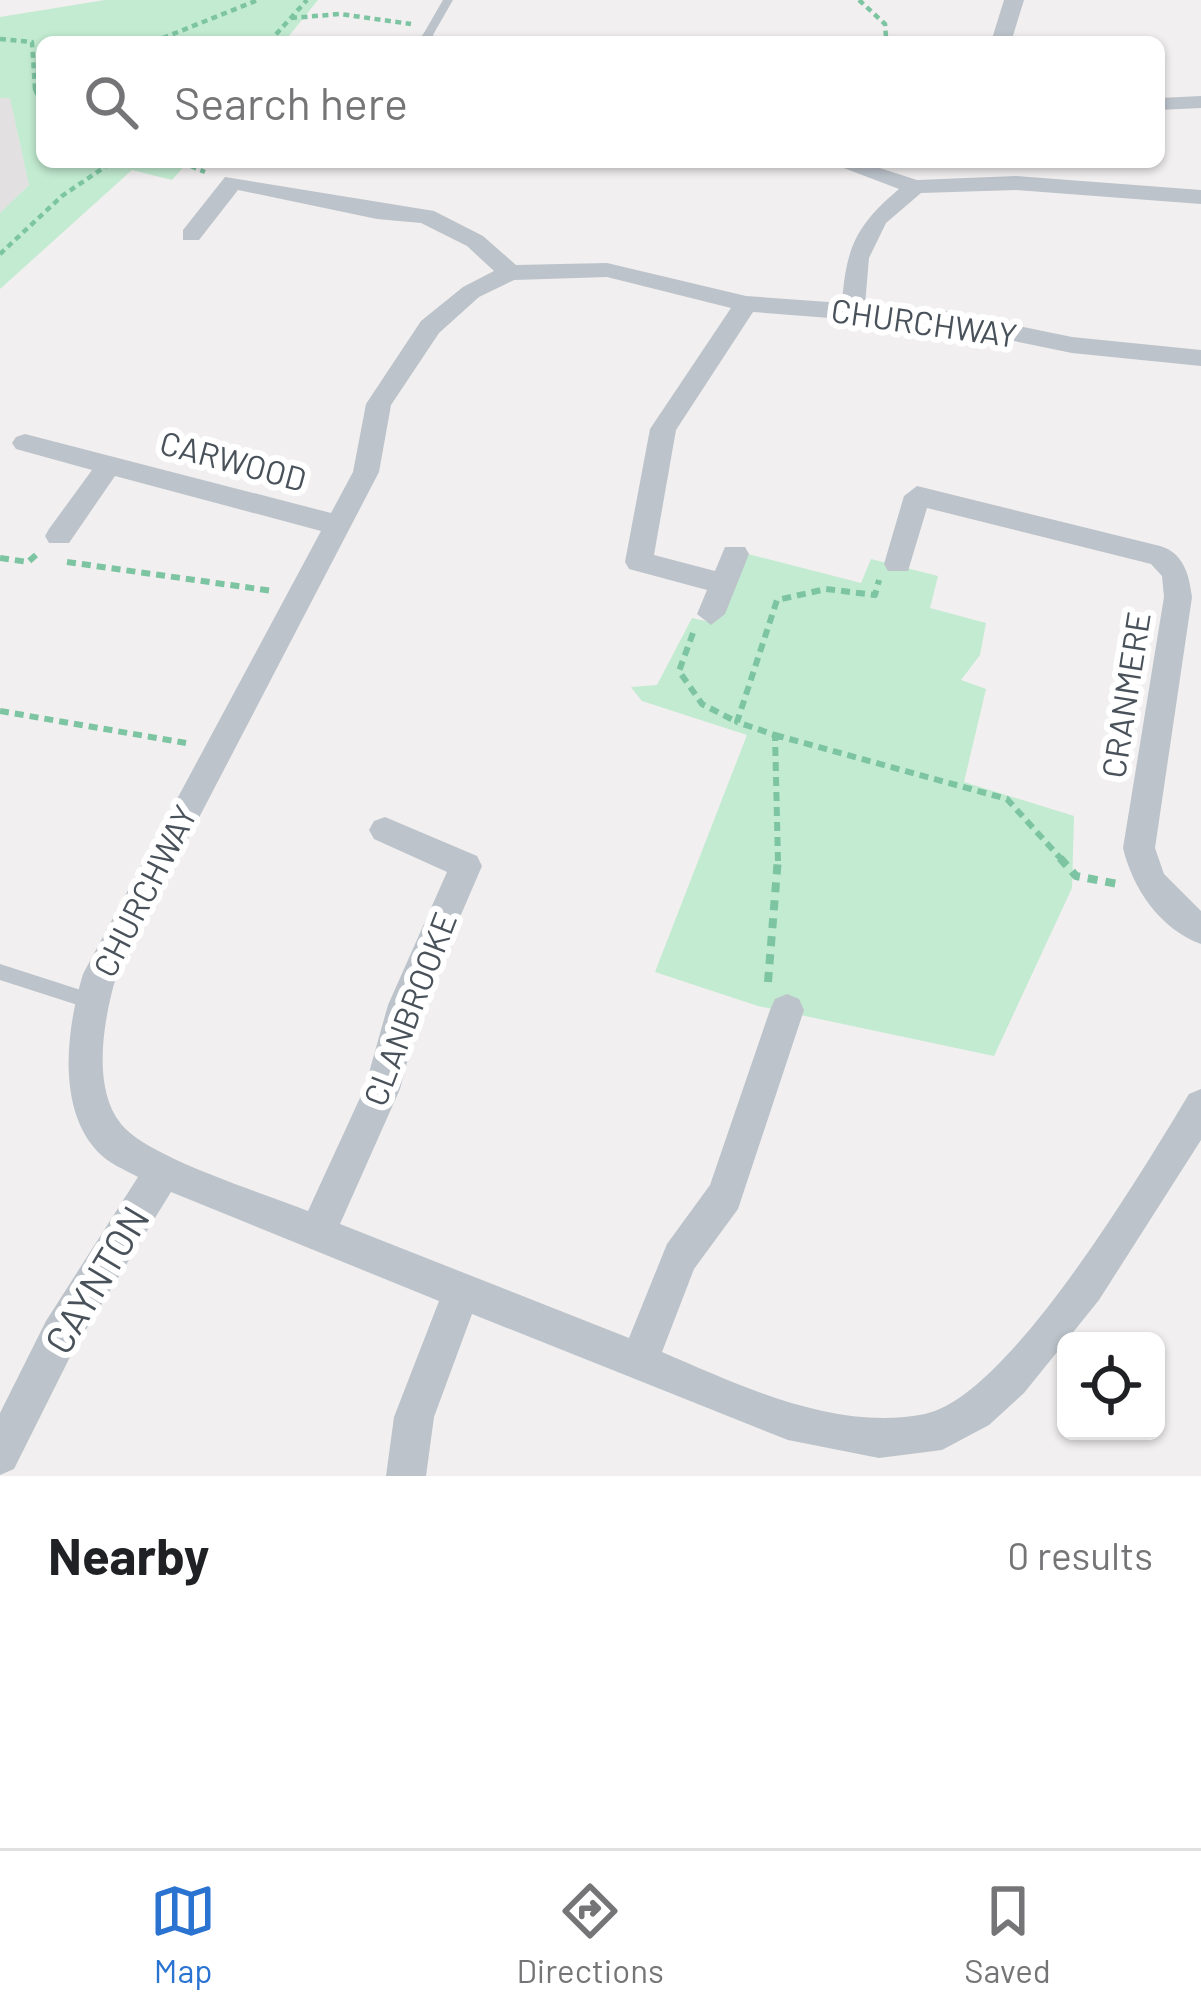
<!DOCTYPE html>
<html lang="en">
<head>
<meta charset="utf-8">
<style>
  body { margin:0; font-family:Barlow,sans-serif; background:#f2f2f2; color:#202124 }
  .controls { position:absolute; right:36px; bottom:36px; display:grid; overflow:hidden; border-radius:18px; box-shadow:0 3px 9px #0004 }
  .controls button { width:108px; height:108px; display:grid; place-items:center; padding:0; border:0; border-bottom:3px solid #e0e0e0; background:#fff; color:#202124; font:60px sans-serif }
  .list { margin:0; padding:0; list-style:none }
  h2 { display:flex; justify-content:space-between; align-items:center; height:156px; margin:0; padding:0 48px; font-size:51px }
  h2 small { font-size:39px; font-weight:400; color:#757577 }
  .icon { flex:none; width:66px; height:66px; fill:none; stroke:currentColor; stroke-width:2; stroke-linecap:round; stroke-linejoin:round }
  .map { position:relative; flex:none; width:1201px; height:1476px; overflow:hidden }
  .search { position:absolute; background:#fff; box-shadow:0 3px 9px #0004; left:36px; right:36px; top:36px; height:132px; display:flex; align-items:center; gap:30px; box-sizing:border-box; padding:0 42px; border-radius:18px; color:#757577; font-size:45px }
  .sheet { height:372px; background:#fff }
  nav { display:flex; justify-content:space-around; align-items:center; box-sizing:border-box; height:168px; border-top:3px solid #e0e0e0; background:#fff; font-size:33px; color:#757577 }
  nav a { display:grid; justify-items:center; gap:6px }
  nav .on { color:#2a73d0 }
  .map>svg:first-child { display:block }
</style>
</head>
<body>
<div class="map">
<svg width="1201" height="1476" viewBox="0 0 1201 1476">
  <rect width="100%" height="100%" fill="#f1efef"/>
  <path fill="#e2e0e0" d="M10 97 29 185 0 213V98Z"/>
  <path fill="#c2ebd1" d="M105 0H318L284 42H42V162H188L172 180 132 170 0 289V213L29 185 10 98H0V17Z
    M744 553 861 583 871 559 938 576 930 608 986 623 980 655 961 680 986 689 964 782 1074 816 1072 888 994 1056 758 1006 655 972 747 735 642 701 631 687 657 685 692 618 714 623Z"/>
  <g fill="none" stroke-linecap="round" stroke-linejoin="round">
    <path stroke="#7dc5a2" stroke-width="4.5" stroke-dasharray="6 4.5" stroke-linecap="butt" d="M859 0 885 24 886 37 894 42
      M291 18 340 14 411 24
      M0 39 32 42 35 89 42 86
      M153 42 258 0
      M269 42 307 0
      M35 89 42 104
      M181 162 205 172
      M106 166 163 162
      M0 254 62 196 112 162"/>
    <path stroke="#7dc5a2" stroke-width="6" stroke-dasharray="9 6" stroke-linecap="butt" d="M0 558 28 562 36 555
      M67 562 273 591
      M693 633 679 671 702 704 737 722
      M0 711 186 743
      M775 735 1007 799 1063 861
      M778 861 775 735 737 722 777 600 826 589 875 595 879 580"/>
    <path stroke="#7dc5a2" stroke-width="8" stroke-dasharray="10 8" stroke-linecap="butt" d="M1060 858 1076 876 1118 884
      M768 982 778 858"/>
    <path fill="#bcc3ca" fill-rule="evenodd" d="M443 0H453L430 40H422L421 38Z
      M0 964 90 993 96 995 98 1001 96 1007 90 1009 0 980Z"/>
    <path fill="#bcc3ca" fill-rule="evenodd" d="M1004 0H1024L1011 42H991Z
      M426 32 433 34 434 42H414Z
      M1201 96V108L1159 110V98Z
      M828 162H861L917 180 1016 176 1201 190V204L1016 190 921 193 886 223 869 258 865 305 946 311 1072 337 1201 350V366L1072 353 946 327 753 312 676 430 654 555 715 571 725 547H745L749 554 725 614 711 625 697 614 707 590 629 569 625 562 650 429 731 308 607 277 514 280 479 297 439 333 391 405 379 472 116 977C104 1018 91 1087 121 1124 148 1158 264 1193 308 1211L365 1087 388 1005 447 872 374 839 369 830 374 821 385 817 477 856 482 866 422 1005 400 1089 340 1224 629 1338 667 1244 710 1185 770 1010 775 999 787 994 799 999 804 1010 738 1209 694 1269 662 1352C741 1386 837 1432 925 1414 1009 1397 1144 1168 1189 1094L1201 1089V1140L1099 1300 1024 1393 989 1425 942 1450 879 1458 788 1440 472 1314 434 1417 426 1476H386L394 1417 439 1301 171 1192 74 1349 14 1469 0 1475V1413L46 1321 138 1177C125 1170 108 1163 97 1151 56 1106 67 1027 83 974L321 531 115 476 69 543H49L45 536 49 529 92 470 16 449 12 443 16 437 25 434 331 513 353 472 366 404 421 321 463 287 494 271 467 246 421 223 377 219 238 190 199 240H183V230L225 177 434 211 483 236 516 265 607 263 746 296 842 303C846 248 856 225 899 189Z
      M917 486 1160 546C1184 553 1189 575 1192 597L1155 848 1164 874 1201 911V944C1160 929 1133 889 1123 848L1164 597 1162 576 1151 564 927 508 908 571H888L884 564 904 496Z"/>
  </g>
  <g text-anchor="middle" stroke-width="12" stroke-linejoin="round" paint-order="stroke">
    <g font-size="33" fill="#49525a" stroke="#fff">
      <text transform="translate(924 323) rotate(8)" y="12">CHURCHWAY</text>
      <text transform="translate(233 461) rotate(15)" y="12">CARWOOD</text>
      <text transform="translate(1126 695) rotate(-81)" y="12">CRANMERE</text>
      <text transform="translate(145 891) rotate(-63)" y="12">CHURCHWAY</text>
      <text transform="translate(410 1009) rotate(-69)" y="12">CLANBROOKE</text>
    </g>
    <g font-size="39" fill="#49525a" stroke="#fff">
      <text transform="translate(97 1280) rotate(-59)" y="14">CAYNTON</text>
    </g>
  </g>
</svg>
<div class="controls">
<button><svg class="icon" aria-label="locate" viewBox="0 0 24 24"><circle cx="12" cy="12" r="6"/><path d="M12 2v4M12 18v4M2 12h4M18 12h4"/></svg></button>
</div>
<div class="search"><svg class="icon" aria-label="search" viewBox="0 0 24 24"><circle cx="10" cy="10" r="6"/><path d="M15 15l6 6"/></svg>Search here</div>
</div>
<section class="sheet">
<h2>Nearby<small>0 results</small></h2>
<ul class="list">
</ul>
</section>
<nav>
<a class="on"><svg class="icon" aria-label="map" viewBox="0 0 24 24"><path d="M3 6l6-2 6 2 6-2v14l-6 2-6-2-6 2zM9 4v14M15 6v14"/></svg>Map</a>
<a><svg class="icon" aria-label="directions" viewBox="0 0 24 24"><path d="M12 3l9 9-9 9-9-9zM9 14v-3h6M13 9l2 2-2 2"/></svg>Directions</a>
<a><svg class="icon" aria-label="saved" viewBox="0 0 24 24"><path d="M7 4h10v16l-5-4-5 4z"/></svg>Saved</a>
</nav>
</body>
</html>
